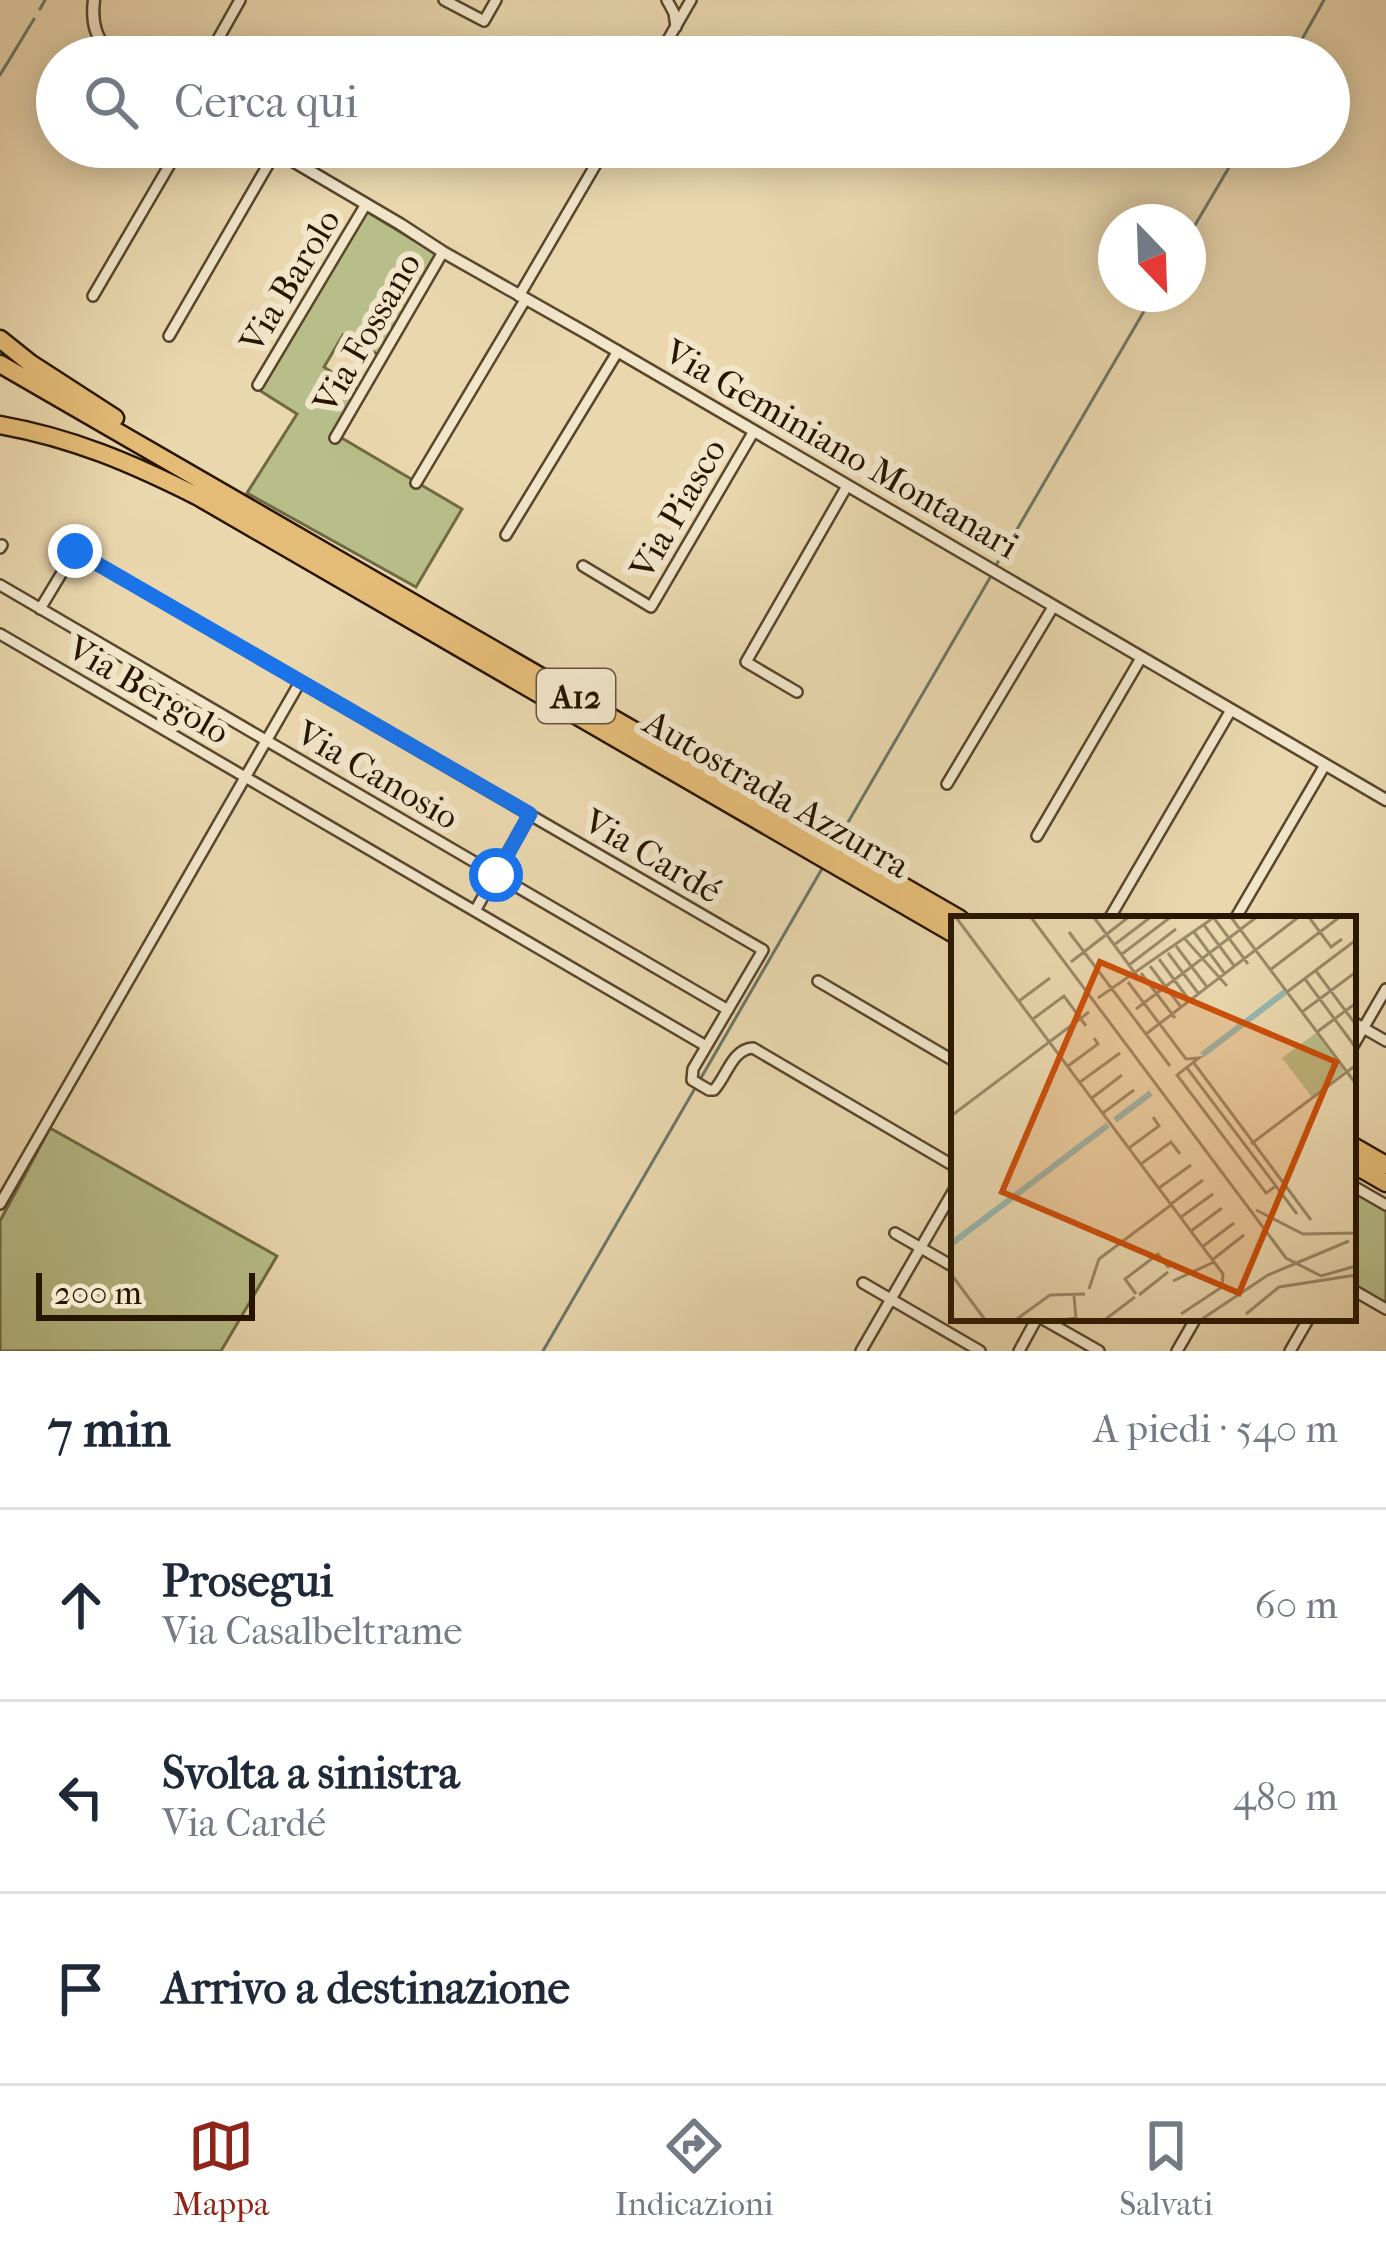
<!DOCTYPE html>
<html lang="it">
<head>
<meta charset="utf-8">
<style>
  body { margin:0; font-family:"IM FELL French Canon",serif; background:#f6f6f7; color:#1f2937 }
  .compass { position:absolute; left:1098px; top:204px; width:108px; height:108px; border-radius:50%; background:#fff; box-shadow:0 6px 30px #0003; rotate:157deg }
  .scale { position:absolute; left:36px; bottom:30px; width:219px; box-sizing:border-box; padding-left:12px; border:6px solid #271500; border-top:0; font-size:33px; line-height:42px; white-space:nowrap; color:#271500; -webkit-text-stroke:9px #f1e5ca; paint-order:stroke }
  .stop { position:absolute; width:36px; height:36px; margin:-27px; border:9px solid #1a73e8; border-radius:50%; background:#fff }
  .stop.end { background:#1a73e8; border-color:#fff; box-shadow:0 3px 12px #0008 }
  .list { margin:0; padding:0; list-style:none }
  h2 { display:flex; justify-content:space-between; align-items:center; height:156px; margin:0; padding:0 48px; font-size:51px }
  h2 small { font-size:39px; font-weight:400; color:#747a83 }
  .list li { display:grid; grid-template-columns:78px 1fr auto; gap:36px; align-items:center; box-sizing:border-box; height:192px; padding:0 48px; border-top:3px solid #e0e1e3 }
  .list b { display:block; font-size:45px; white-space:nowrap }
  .list p { margin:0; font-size:39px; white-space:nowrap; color:#747a83 }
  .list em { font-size:39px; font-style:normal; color:#747a83 }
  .icon { flex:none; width:66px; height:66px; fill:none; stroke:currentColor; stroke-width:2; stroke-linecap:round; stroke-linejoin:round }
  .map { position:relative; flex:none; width:1386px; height:1351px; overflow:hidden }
  .search { position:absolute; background:#fff; box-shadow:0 6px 30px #0003; left:36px; right:36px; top:36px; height:132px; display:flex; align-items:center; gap:30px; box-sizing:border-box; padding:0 42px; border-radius:66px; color:#747a83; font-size:45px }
  .sheet { height:732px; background:#fff }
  nav { display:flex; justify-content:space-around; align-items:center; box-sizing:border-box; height:168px; border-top:3px solid #e0e1e3; background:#fff; font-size:33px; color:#747a83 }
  nav a { display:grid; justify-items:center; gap:6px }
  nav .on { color:#8f2418 }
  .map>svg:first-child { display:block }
</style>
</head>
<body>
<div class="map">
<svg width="1386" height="1351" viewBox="0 0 1386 1351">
  <rect width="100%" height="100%" fill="#ead7ae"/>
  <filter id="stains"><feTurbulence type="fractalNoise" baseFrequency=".00167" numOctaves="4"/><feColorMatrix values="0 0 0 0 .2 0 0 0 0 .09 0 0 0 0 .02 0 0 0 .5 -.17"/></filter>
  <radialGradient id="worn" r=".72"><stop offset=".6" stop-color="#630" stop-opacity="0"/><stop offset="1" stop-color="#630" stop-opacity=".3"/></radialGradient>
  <path fill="#b8be89" stroke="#706a44" stroke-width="3" d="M364 210 438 255 379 355 343 335 324 367 359 390 335 434 462 509 416 587 247 493 297 414 259 390Z
    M50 1128 277 1256 221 1351H0V1221Z
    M1353 1190 1386 1209V1305L1353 1286Z"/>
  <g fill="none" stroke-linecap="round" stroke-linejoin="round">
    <path stroke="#6b7769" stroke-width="3" d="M40 9 45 0
      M1292 57 1324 0
      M0 75 34 19
      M1188 237 1241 147
      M995 567 1154 294
      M836 843 991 576
      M543 1351 823 867"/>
    <g stroke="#58462c" stroke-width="14">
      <path id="minor" d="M444 0 484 21 496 0
        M667 0 674 13 676 27
        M208 57 240 0
        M658 57 691 0
        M93 296 180 147
        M519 296 606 147
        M169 336 276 151
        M258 385 366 204
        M335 438 443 252
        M416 483 525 300
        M506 535 618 351
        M0 548 2 545
        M583 566 651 607 754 431
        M0 585 728 1010
        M40 609 75 551 763 950 693 1069 692 1080 709 1090H714C727 1076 732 1049 753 1048L954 1166
        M0 634 706 1046
        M797 692 746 662 847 486
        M947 784 1053 607
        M1037 836 1141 658
        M475 911 529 815
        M1109 919 1231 710
        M1235 919 1325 765
        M818 981 954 1061
        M1353 1022 1386 1041
        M1353 1046 1386 989
        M1353 1186 1386 1205
        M0 1204 300 682
        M895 1233 954 1267
        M863 1283 980 1351
        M1353 1290 1386 1309
        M1041 1318 1099 1351
        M861 1351 954 1190
        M1019 1351 1037 1318
        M1177 1351 1196 1318
        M1290 1351 1309 1318"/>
    </g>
    <g stroke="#58462c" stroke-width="15">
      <path id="tertiary" d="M94 0C91 23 96 40 113 57
        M269 147 400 224 443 252 588 334 1386 800"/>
    </g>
    <g stroke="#271500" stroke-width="21">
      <path id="motorway" d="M0 339 30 363 115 418
        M0 364 960 919
        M0 425C73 438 131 463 197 496L954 934
        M1353 1146 1386 1165
        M1353 1164 1386 1183"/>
    </g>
    <use href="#minor" stroke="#f1e5ca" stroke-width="9"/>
    <use href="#tertiary" stroke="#f1e5ca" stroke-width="10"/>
    <use href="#motorway" stroke="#e5bc77" stroke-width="16"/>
  </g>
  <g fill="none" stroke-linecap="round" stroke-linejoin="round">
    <path stroke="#1a73e8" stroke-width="15" d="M75 551 530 814 496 875"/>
  </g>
  <g text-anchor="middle" stroke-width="12" stroke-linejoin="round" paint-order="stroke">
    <rect fill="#f1e5ca" stroke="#64533d" stroke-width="3" x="537" y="669" width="78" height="54" rx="9"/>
    <g font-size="33" font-weight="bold" fill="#271500">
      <text x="576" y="708">A12</text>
    </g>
    <g font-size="36" fill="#271500" stroke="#f1e5ca">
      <text transform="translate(289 280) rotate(-59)" y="13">Via Barolo</text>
      <text transform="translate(366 332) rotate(-60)" y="13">Via Fossano</text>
      <text transform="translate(842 448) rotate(30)" y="13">Via Geminiano Montanari</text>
      <text transform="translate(677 508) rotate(-60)" y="13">Via Piasco</text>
      <text transform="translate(149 689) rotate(30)" y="13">Via Bergolo</text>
      <text transform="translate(378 774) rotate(30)" y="13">Via Canosio</text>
      <text transform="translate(777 793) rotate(30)" y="13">Autostrada Azzurra</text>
      <text transform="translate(653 855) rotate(30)" y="13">Via Cardé</text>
    </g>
  </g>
  <g transform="translate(951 916)">
    <rect width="405" height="405" fill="#ead7ae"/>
    <path d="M365 117 393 155 361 181 331 142Z" fill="#b8be89"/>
    <path fill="none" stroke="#98b8af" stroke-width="6" d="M251 139 334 76M164 204 200 177M0 328 157 209"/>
    <path fill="none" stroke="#9c8968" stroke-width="3" d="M4 0 272 358 271 371 230 398M79 0 335 342 370 360 405 350M142 0 186 60M279 0 405 168M357 0 380 31 391 23M263 2 297 48M253 9 284 51M118 16 219 150M243 16 274 58M234 23 276 70M163 29 201 0M225 30 256 71M217 37 247 77M171 38 221 0M208 43 238 84M120 46 179 0M178 49 225 13M199 50 230 91M319 54 390 0M365 55 405 109M190 57 224 102M354 63 405 132M177 66 235 143 248 142 226 159 315 277 325 270M336 76 405 24M147 82 265 0M68 85 99 62M185 93 307 0M351 96 405 56M82 103 113 80 135 110M366 116 405 87M195 118 349 0M243 147 360 304M117 150 147 128 143 122M236 152 346 298M129 166 169 137M141 182 171 159M152 197 183 174M0 200 138 96M300 228 405 149M178 232 208 210 202 201M190 248 220 226 229 238M208 272 240 249M220 288 252 264M305 294 352 318 405 317M230 301 262 278M240 315 271 292M251 331 283 307M261 344 293 319M0 358 35 405M222 365 263 346M138 373 148 343 220 289M185 378 174 363 207 338 218 352M188 379 217 356M295 398 328 371 405 359M63 405 99 379 134 378M103 405 125 402 123 380M152 405 184 381M248 405 317 359 398 325"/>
    <path fill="#cb4f0a" fill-opacity="0.15" stroke="#cb4f0a" stroke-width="6" d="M149 46 385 146 288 377 51 276Z"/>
    <rect width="405" height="405" fill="none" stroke="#271500" stroke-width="6"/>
  </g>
  <rect width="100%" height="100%" filter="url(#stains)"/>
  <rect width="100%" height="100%" fill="url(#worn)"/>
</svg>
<svg class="compass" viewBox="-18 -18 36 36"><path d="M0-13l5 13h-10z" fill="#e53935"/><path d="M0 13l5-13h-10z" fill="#747a83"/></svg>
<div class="scale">200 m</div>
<div class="stop" style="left:496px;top:875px"></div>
<div class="stop end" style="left:75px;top:551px"></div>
<div class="search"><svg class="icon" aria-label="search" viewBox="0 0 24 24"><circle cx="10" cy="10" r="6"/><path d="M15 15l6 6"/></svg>Cerca qui</div>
</div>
<section class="sheet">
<h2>7 min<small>A piedi · 540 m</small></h2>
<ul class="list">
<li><svg class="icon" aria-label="ahead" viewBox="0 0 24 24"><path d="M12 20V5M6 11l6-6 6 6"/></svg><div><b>Prosegui</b><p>Via Casalbeltrame</p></div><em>60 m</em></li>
<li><svg class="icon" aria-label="left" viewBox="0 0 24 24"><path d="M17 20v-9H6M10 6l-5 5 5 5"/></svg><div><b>Svolta a sinistra</b><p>Via Cardé</p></div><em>480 m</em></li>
<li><svg class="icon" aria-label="arrive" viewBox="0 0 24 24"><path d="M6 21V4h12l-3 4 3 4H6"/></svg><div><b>Arrivo a destinazione</b></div></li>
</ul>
</section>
<nav>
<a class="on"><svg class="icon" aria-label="map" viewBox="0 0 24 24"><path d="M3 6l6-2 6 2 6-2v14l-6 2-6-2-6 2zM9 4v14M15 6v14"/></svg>Mappa</a>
<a><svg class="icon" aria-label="directions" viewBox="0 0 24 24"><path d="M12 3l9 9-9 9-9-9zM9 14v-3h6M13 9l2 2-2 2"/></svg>Indicazioni</a>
<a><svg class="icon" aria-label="saved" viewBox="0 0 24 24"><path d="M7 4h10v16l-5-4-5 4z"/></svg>Salvati</a>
</nav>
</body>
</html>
